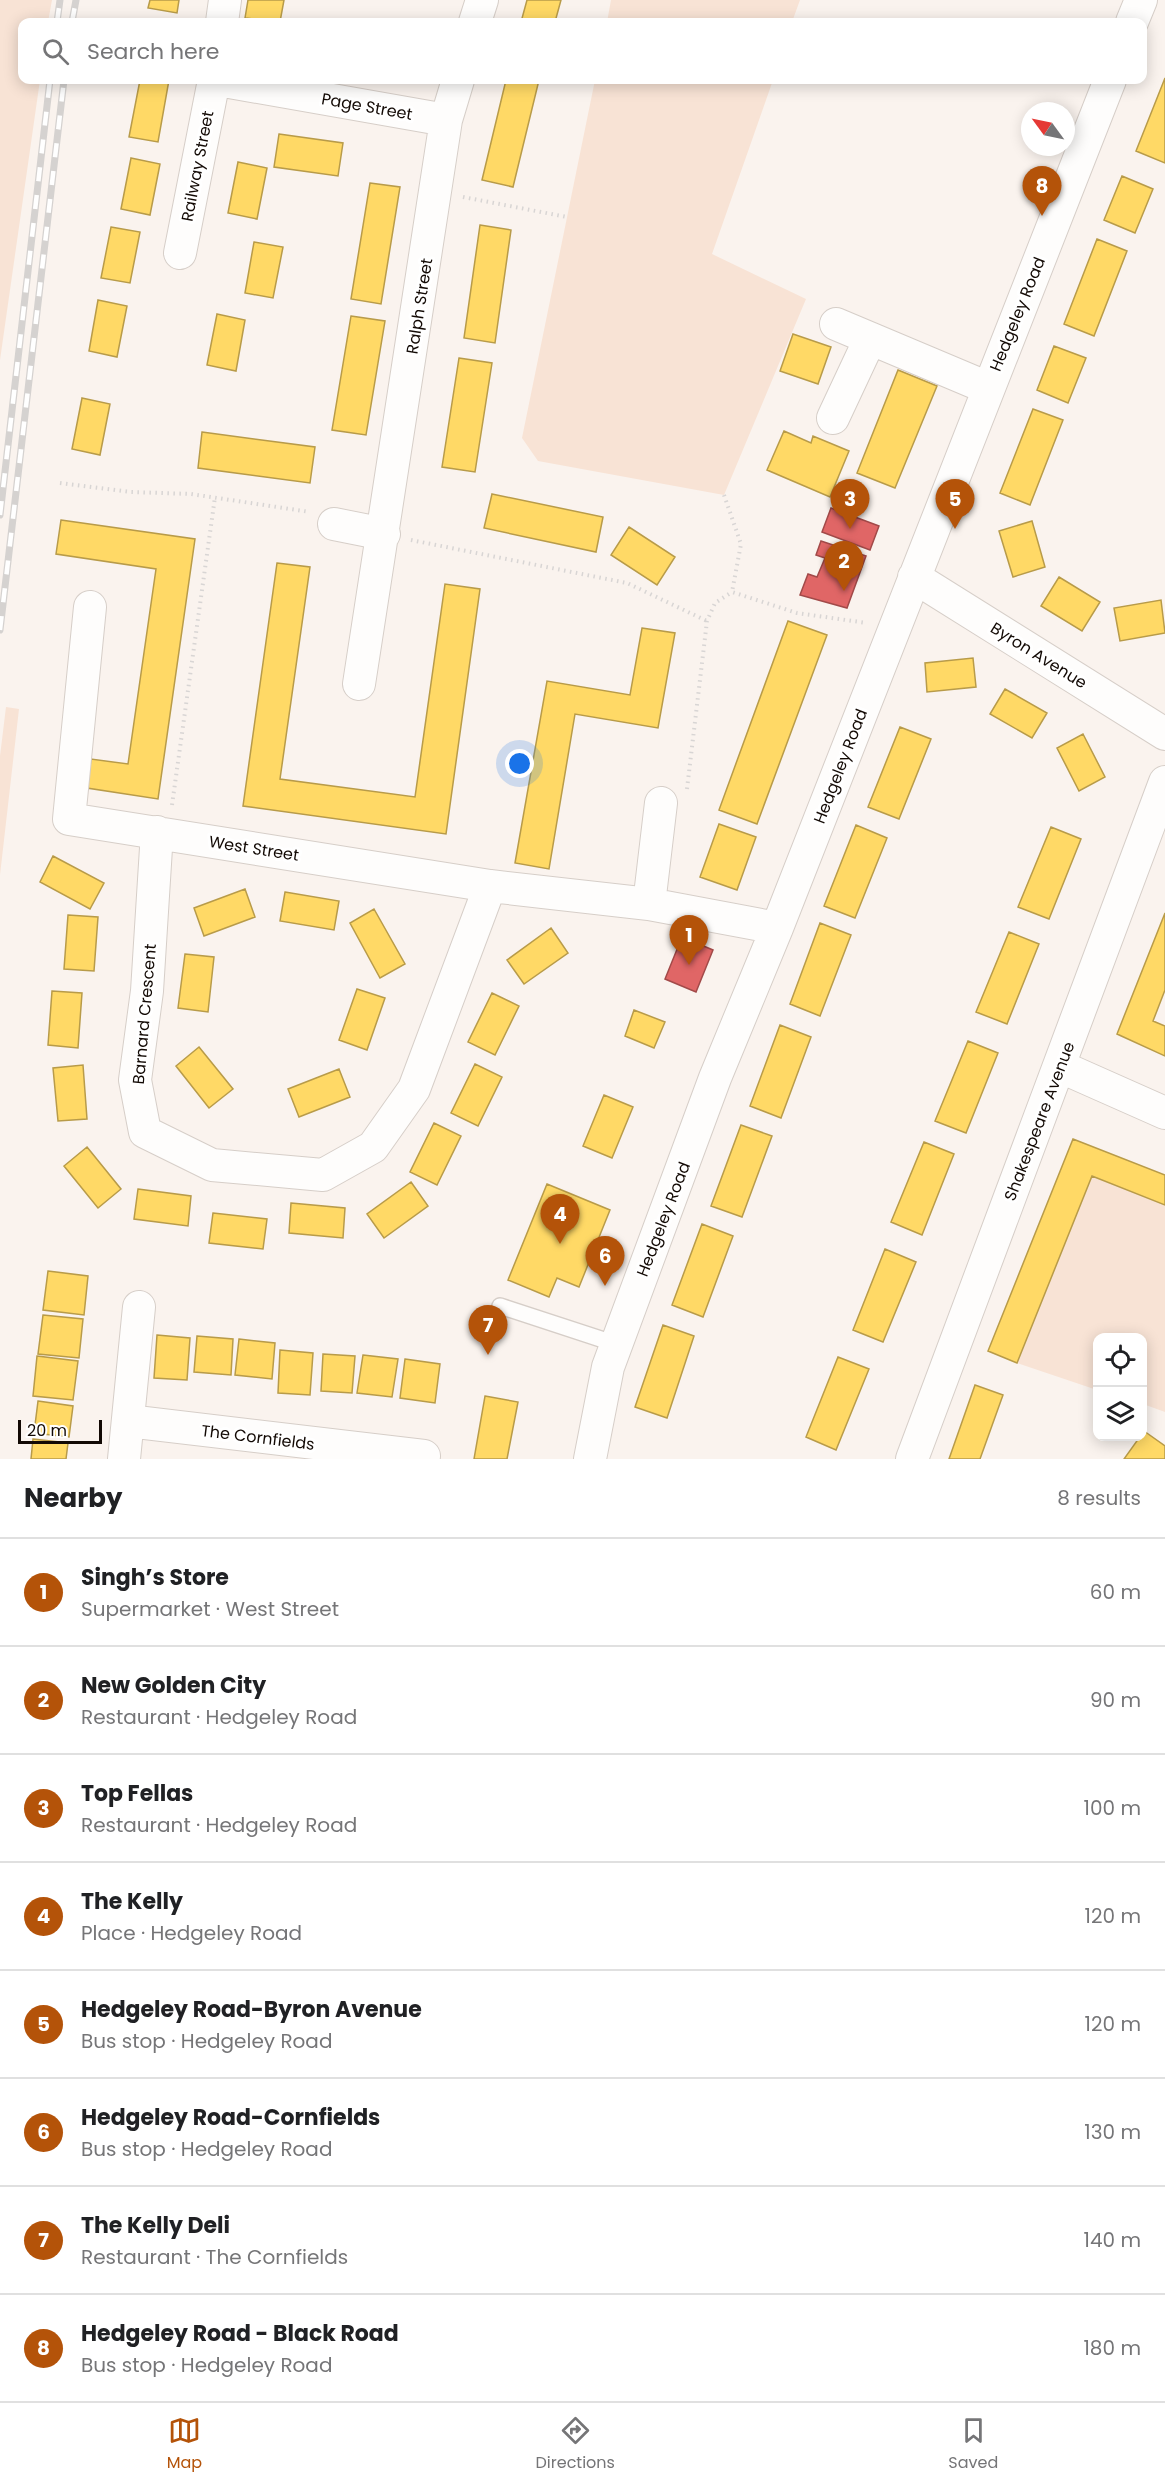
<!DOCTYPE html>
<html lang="en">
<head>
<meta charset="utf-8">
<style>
  body { margin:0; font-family:Poppins,sans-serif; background:#f2f2f2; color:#202124 }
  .controls { position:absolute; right:18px; bottom:18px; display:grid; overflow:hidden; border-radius:12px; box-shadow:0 3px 15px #0003 }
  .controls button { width:54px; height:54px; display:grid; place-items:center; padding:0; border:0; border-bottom:2px solid #e0e0e0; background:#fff; color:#202124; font:30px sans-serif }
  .compass { position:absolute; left:1021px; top:102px; width:54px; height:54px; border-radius:50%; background:#fff; box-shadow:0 3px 15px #0003; rotate:303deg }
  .scale { position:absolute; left:18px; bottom:15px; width:84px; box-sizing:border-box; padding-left:6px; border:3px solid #120904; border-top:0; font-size:16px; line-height:21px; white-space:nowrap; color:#120904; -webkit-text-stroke:4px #fff; paint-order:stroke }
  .you { position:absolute; left:520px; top:764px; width:21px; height:21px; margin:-15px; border:4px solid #fff; border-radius:50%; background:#1a73e8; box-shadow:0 0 0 9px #1a73e833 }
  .badge { display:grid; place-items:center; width:39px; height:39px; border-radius:50%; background:#b45309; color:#fff; font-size:20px; font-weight:700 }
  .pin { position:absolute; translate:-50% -50px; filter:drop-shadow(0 2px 3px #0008) }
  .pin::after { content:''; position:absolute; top:32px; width:21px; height:18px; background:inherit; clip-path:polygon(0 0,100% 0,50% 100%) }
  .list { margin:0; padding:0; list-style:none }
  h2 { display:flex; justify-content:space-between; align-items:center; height:78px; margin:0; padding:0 24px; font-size:26px }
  h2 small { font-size:20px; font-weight:400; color:#757577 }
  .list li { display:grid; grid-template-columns:39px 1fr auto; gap:18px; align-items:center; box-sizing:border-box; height:108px; padding:0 24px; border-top:2px solid #e0e0e0 }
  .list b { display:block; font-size:22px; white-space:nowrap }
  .list p { margin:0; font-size:20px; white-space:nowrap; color:#757577 }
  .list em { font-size:20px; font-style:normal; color:#757577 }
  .icon { flex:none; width:33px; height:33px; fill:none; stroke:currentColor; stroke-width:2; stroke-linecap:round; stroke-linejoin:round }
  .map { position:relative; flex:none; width:1165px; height:1459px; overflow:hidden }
  .search { position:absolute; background:#fff; box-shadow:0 3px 15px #0003; left:18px; right:18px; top:18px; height:66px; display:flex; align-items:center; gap:15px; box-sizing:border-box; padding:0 21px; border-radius:12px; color:#757577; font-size:22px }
  .sheet { height:942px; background:#fff }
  nav { display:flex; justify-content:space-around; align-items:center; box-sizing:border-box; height:84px; border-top:2px solid #e0e0e0; background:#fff; font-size:16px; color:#757577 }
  nav a { display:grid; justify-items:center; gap:3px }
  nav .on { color:#b45309 }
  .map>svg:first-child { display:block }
</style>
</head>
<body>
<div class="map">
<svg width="1165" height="1459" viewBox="0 0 1165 1459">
  <rect width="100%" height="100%" fill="#faf3ee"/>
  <path fill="#f8e3d5" d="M0 0H52L48 22H22V80H40L0 360Z
    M611 0H800L792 22H607Z
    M595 80H773L712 254 806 299 724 495 538 461 522 438Z
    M6 707 19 709 0 875V756Z
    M1092 1176 1165 1205V1412L1143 1404 1142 1338H1098L1097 1390 1017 1363Z"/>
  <path fill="#ffd966" stroke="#b89b49" stroke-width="1.5" d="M150 0H179L177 13 148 8Z
    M248 0H284L280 22 245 18Z
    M527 0H561L555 22H521Z
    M1165 78V163L1136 151Z
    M140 80H169L158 142 129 137Z
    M506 80H539L513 187 482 180Z
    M279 134 343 143 338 176 274 167Z
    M131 158 160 164 150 215 121 209Z
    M238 162 267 168 257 219 228 213Z
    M1122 176 1153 189 1135 233 1104 220Z
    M370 183 400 187 381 304 351 299Z
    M480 225 511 230 495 343 464 338Z
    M111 227 140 232 130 283 101 278Z
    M1097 239 1127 251 1094 336 1064 324Z
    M254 242 283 247 273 298 245 293Z
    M98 300 127 306 117 357 89 351Z
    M217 314 245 320 236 371 207 365Z
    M351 316 385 321 366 435 332 430Z
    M793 334 831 347 818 384 780 371Z
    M1054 346 1086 358 1068 403 1037 390Z
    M459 358 492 363 475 472 442 467Z
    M898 370 937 386 895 488 857 473Z
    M82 398 110 404 100 455 72 449Z
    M1033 409 1063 420 1030 505 1000 493Z
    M784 431 811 443 813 436 849 451 830 497 767 470Z
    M202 432 315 447 310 483 198 468Z
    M492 494 603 517 596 552 484 528Z
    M61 520 195 539 158 799 87 788 91 759 128 764 156 569 56 554Z
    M1032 521 1045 567 1013 577 999 531Z
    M629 527 675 557 657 585 611 555Z
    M277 563 310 567 280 779 415 797 445 584 480 589 446 834 243 806Z
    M1059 577 1100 602 1082 631 1041 606Z
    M1161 600 1165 633 1120 641 1114 608Z
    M788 621 827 635 757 824 719 810Z
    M642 628 675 633 658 728 575 714 549 869 515 863 547 681 630 695Z
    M973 658 976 687 927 692 925 663Z
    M1005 689 1047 713 1032 738 990 714Z
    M900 727 931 739 899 819 868 807Z
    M1083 734 1105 777 1079 791 1057 748Z
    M719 824 756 837 737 890 700 877Z
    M856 825 887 838 855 918 824 906Z
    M1051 827 1081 839 1049 919 1018 907Z
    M53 856 104 883 90 909 40 882Z
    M245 889 255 917 204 936 194 908Z
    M285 892 339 901 334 930 280 921Z
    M374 909 405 964 380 978 350 923Z
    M1165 913V990L1153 1021 1165 1026V1056L1117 1034Z
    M68 915 98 917 94 971 64 969Z
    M820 923 851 935 820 1016 790 1004Z
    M551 928 568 953 524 984 507 960Z
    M1009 932 1039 944 1007 1024 976 1012Z
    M185 954 214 957 208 1012 178 1008Z
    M357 989 385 998 367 1050 339 1040Z
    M52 991 82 993 78 1048 48 1045Z
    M492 993 519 1006 495 1055 468 1042Z
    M634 1010 665 1022 654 1048 625 1036Z
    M780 1025 811 1037 781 1118 750 1106Z
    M968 1041 998 1053 966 1133 935 1121Z
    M199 1047 233 1089 209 1108 176 1066Z
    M475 1064 502 1077 478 1126 451 1113Z
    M83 1065 87 1119 58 1121 53 1068Z
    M339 1069 350 1097 299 1117 288 1089Z
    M604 1095 633 1107 612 1158 583 1146Z
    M434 1123 461 1136 437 1185 410 1172Z
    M741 1125 772 1136 742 1217 711 1206Z
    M1073 1139 1165 1175V1205L1092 1176 1017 1363 988 1351Z
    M924 1142 954 1154 922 1235 891 1222Z
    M87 1147 121 1189 98 1208 64 1166Z
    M411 1182 428 1206 384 1238 367 1214Z
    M547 1184 610 1210 579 1287 557 1278 549 1297 508 1280Z
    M138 1189 191 1196 188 1226 134 1219Z
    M291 1203 345 1208 343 1238 289 1233Z
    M213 1213 267 1219 263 1249 209 1243Z
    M702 1224 733 1236 703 1317 672 1305Z
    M885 1249 916 1262 883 1342 853 1330Z
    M48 1271 88 1276 84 1315 43 1310Z
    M43 1315 83 1319 79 1358 38 1354Z
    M663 1325 694 1336 667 1418 635 1407Z
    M157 1335 190 1338 187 1380 154 1378Z
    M197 1336 233 1339 231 1375 194 1372Z
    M239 1339 275 1343 272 1379 235 1375Z
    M280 1350 313 1353 310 1395 278 1393Z
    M323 1354 355 1356 352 1393 321 1391Z
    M363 1355 398 1359 392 1397 357 1393Z
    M37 1356 78 1361 73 1400 33 1396Z
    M838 1357 869 1369 836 1450 806 1437Z
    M405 1359 440 1364 435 1403 400 1398Z
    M975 1385 1003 1395 980 1459H949Z
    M485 1396 518 1402 507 1459H474Z
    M38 1401 73 1406 69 1437 34 1433Z
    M1144 1431 1165 1446V1459H1124Z
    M33 1439 68 1443 66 1459H31Z"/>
  <path fill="#e06666" stroke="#a24a49" stroke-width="1.5" d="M831 508 879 526 870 550 822 532Z
    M821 541 866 556 847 608 800 595 808 574 817 577 825 558 816 555Z
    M682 937 713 950 696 992 665 979Z"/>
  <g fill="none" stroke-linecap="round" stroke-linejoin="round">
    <g stroke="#d6cec8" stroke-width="18">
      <path id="service" d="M500 1306 616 1344"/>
    </g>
    <g stroke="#d6cec8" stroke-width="34">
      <path id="minor" d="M222 22 225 0
        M475 22 482 0
        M1132 22 1141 0
        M218 80 446 120
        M180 253 214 80
        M836 324 988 388
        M833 418 870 339
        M334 524 384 534
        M914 577 1165 734
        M90 607 69 819 490 886 649 904 777 928
        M359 684 446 120 458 80
        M157 832 147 991 135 1080 145 1132 212 1165 323 1175 373 1147 414 1089 490 886
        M649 904 661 803
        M1059 1066 1165 1113
        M128 1421 424 1456
        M124 1459 139 1307
        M590 1459 608 1367 715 1078 777 928 1110 80
        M912 1459 1165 782"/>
    </g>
    <path stroke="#d8d5d4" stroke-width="4" stroke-dasharray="1.5 4.5" stroke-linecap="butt" d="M463 197 567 217
      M60 483 131 492 191 494 310 512
      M724 495 741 544 732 592 797 613 867 623
      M411 540 627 583 707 621
      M687 789 707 621 715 603 732 592
      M172 805 215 497"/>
    <use href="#service" stroke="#fefdfc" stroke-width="15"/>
    <use href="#minor" stroke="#fefdfc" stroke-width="32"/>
    <g stroke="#d5d2d0" stroke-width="7">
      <path id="rail" d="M57 22 60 0
        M72 22 76 0
        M0 515 50 80
        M0 630 64 80"/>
    </g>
    <use href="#rail" stroke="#fff" stroke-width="4.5" stroke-dasharray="14" stroke-linecap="butt"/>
  </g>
  <g text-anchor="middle" stroke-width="6" stroke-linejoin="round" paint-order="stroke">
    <g font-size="16" fill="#120904" stroke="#fff">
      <text transform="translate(367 106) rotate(10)" y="6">Page Street</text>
      <text transform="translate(197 166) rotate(-79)" y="6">Railway Street</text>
      <text transform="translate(419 306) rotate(-81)" y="6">Ralph Street</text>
      <text transform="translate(1017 314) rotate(-68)" y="6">Hedgeley Road</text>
      <text transform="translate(1039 655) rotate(32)" y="6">Byron Avenue</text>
      <text transform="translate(840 766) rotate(-69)" y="6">Hedgeley Road</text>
      <text transform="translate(254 848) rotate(9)" y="6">West Street</text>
      <text transform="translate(144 1014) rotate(-85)" y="6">Barnard Crescent</text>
      <text transform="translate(1039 1121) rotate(-69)" y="6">Shakespeare Avenue</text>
      <text transform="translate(663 1219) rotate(-69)" y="6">Hedgeley Road</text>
      <text transform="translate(258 1437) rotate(7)" y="6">The Cornfields</text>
    </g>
  </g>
</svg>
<div class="controls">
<button><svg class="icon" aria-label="locate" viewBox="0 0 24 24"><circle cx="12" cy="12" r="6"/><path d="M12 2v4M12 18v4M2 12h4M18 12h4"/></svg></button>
<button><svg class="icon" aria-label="layers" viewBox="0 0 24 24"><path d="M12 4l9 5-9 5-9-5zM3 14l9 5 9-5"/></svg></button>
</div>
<svg class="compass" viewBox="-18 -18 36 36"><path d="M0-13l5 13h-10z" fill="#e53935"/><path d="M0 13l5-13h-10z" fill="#757577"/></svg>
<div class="scale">20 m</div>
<div class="you"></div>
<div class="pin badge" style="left:689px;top:965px">1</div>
<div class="pin badge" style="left:844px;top:591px">2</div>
<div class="pin badge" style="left:850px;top:529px">3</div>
<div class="pin badge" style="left:560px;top:1244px">4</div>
<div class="pin badge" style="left:955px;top:529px">5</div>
<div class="pin badge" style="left:605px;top:1286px">6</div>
<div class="pin badge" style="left:488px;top:1355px">7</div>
<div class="pin badge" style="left:1042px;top:216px">8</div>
<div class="search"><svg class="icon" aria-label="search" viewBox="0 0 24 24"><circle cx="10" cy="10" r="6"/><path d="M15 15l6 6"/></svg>Search here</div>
</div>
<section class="sheet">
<h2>Nearby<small>8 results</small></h2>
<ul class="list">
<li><span class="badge">1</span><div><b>Singh’s Store</b><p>Supermarket · West Street</p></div><em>60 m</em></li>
<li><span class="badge">2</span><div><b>New Golden City</b><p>Restaurant · Hedgeley Road</p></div><em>90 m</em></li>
<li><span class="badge">3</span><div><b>Top Fellas</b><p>Restaurant · Hedgeley Road</p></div><em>100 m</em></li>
<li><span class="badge">4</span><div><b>The Kelly</b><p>Place · Hedgeley Road</p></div><em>120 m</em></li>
<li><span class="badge">5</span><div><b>Hedgeley Road-Byron Avenue</b><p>Bus stop · Hedgeley Road</p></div><em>120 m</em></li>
<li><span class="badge">6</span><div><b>Hedgeley Road-Cornfields</b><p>Bus stop · Hedgeley Road</p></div><em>130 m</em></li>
<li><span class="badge">7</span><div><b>The Kelly Deli</b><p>Restaurant · The Cornfields</p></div><em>140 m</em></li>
<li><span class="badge">8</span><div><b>Hedgeley Road - Black Road</b><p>Bus stop · Hedgeley Road</p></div><em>180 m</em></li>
</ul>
</section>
<nav>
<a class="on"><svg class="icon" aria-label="map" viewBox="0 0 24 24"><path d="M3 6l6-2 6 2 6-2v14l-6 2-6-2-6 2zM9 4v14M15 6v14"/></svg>Map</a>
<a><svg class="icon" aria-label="directions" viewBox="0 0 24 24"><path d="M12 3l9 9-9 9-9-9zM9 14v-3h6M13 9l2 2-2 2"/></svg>Directions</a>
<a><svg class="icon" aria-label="saved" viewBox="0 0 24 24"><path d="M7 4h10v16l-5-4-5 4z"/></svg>Saved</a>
</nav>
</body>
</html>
